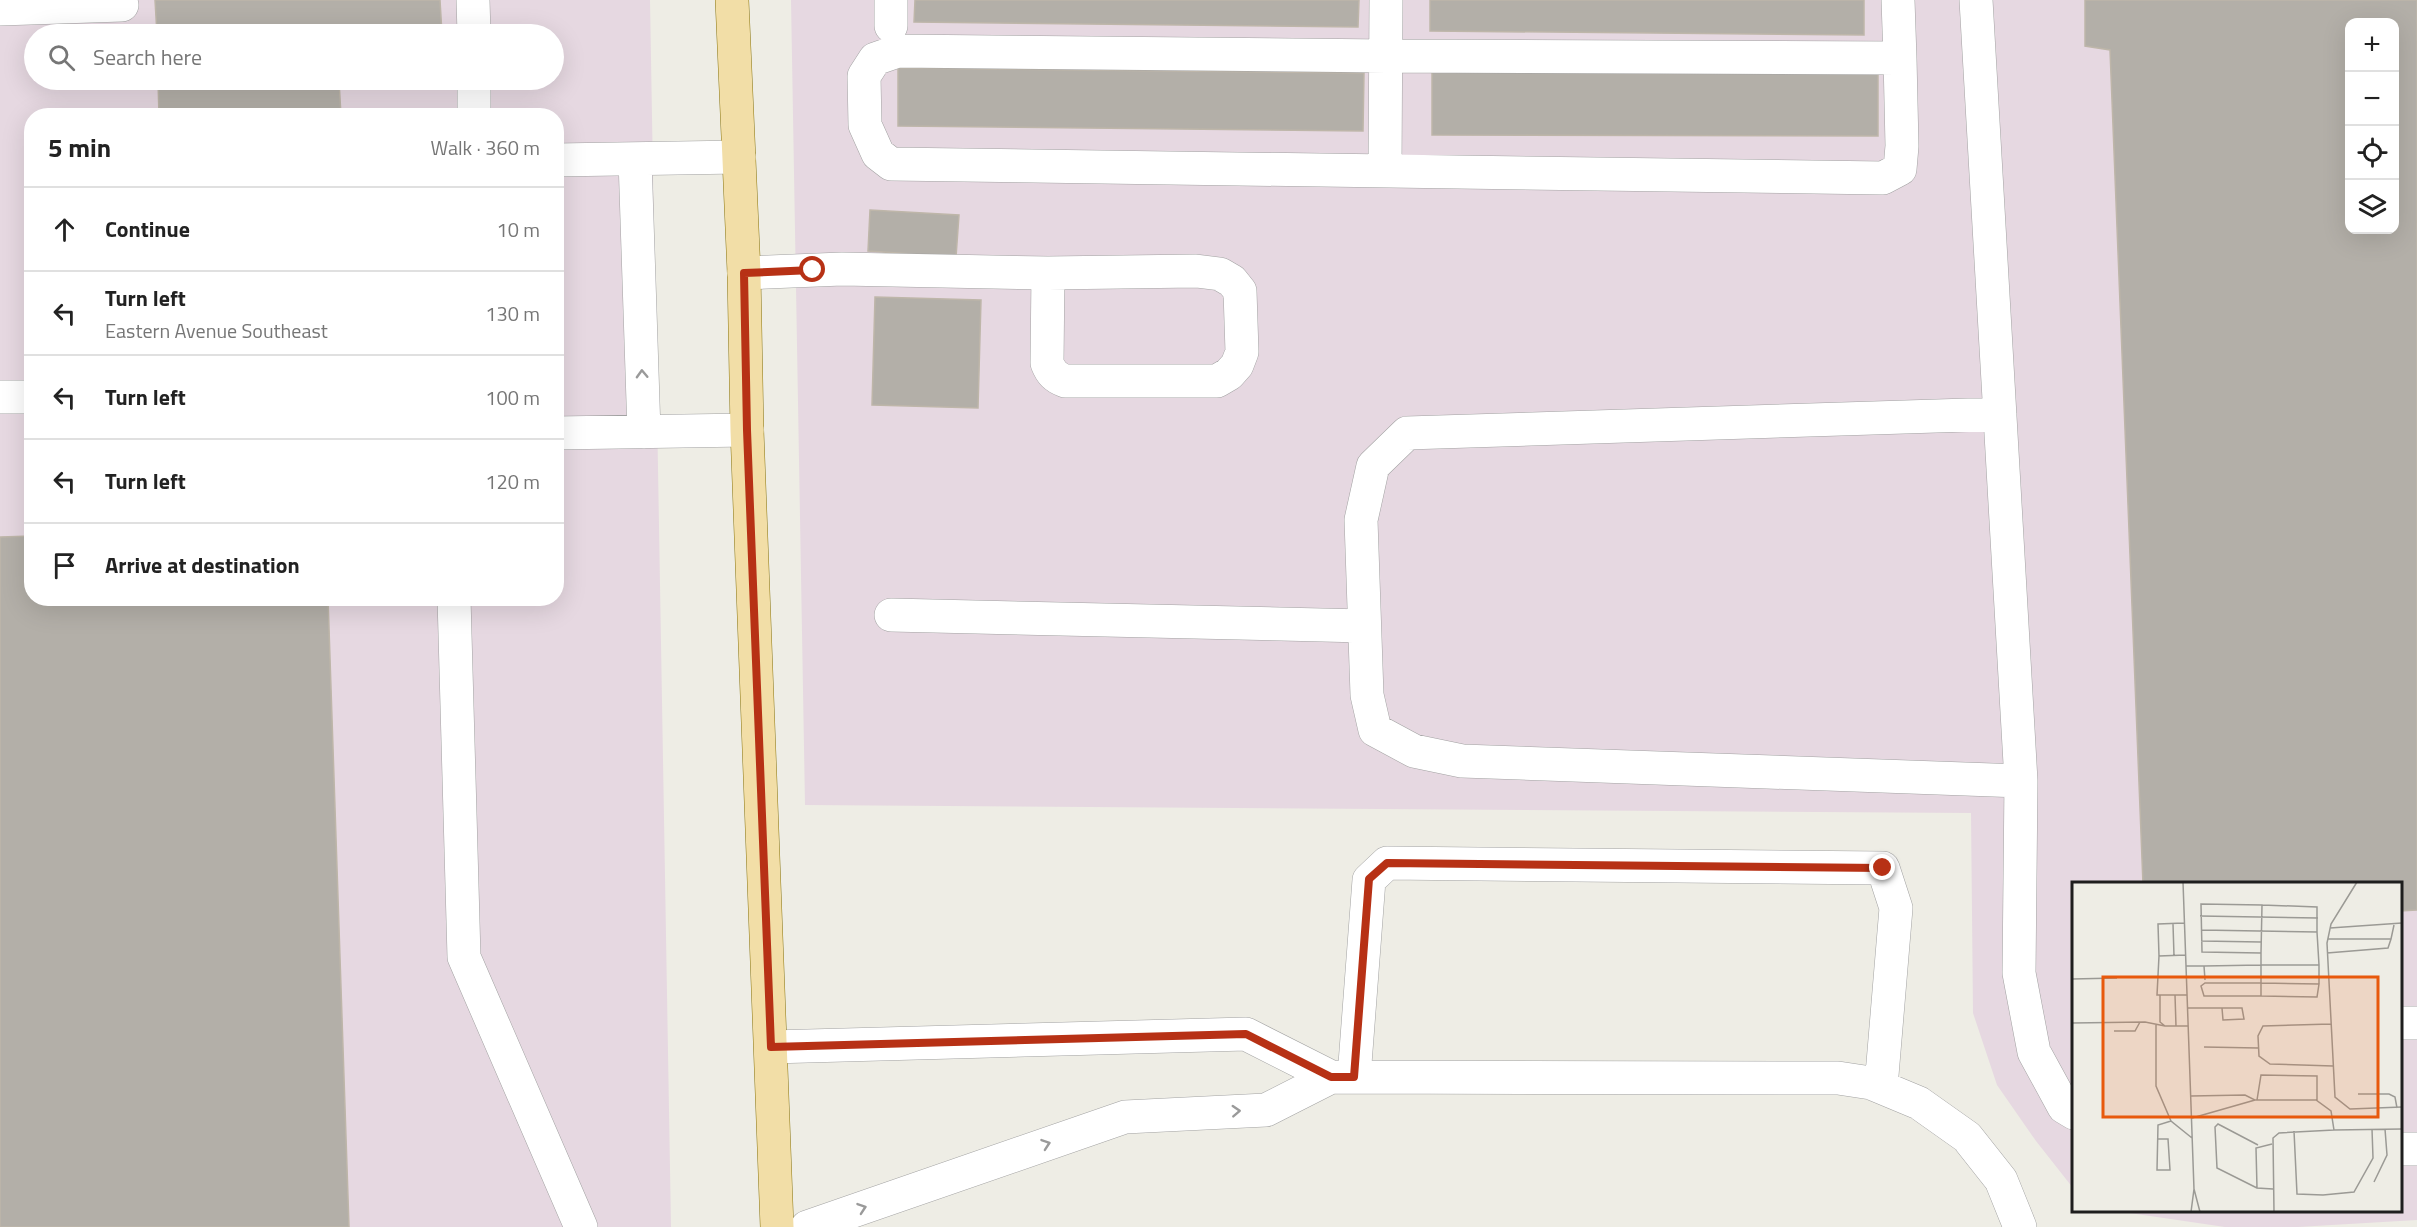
<!DOCTYPE html>
<html lang="en">
<head>
<meta charset="utf-8">
<style>
  body { margin:0; font-family:"Titillium Web",sans-serif; background:#f6f6f6; color:#222 }
  .controls { position:absolute; right:18px; top:18px; display:grid; overflow:hidden; border-radius:12px; box-shadow:0 6px 24px #0002 }
  .controls button { width:54px; height:54px; display:grid; place-items:center; padding:0; border:0; border-bottom:2px solid #e0e0e0; background:#fff; color:#222; font:30px sans-serif }
  .stop { position:absolute; width:18px; height:18px; margin:-14px; border:4px solid #b73115; border-radius:50%; background:#fff }
  .stop.end { background:#b73115; border-color:#fff; box-shadow:0 2px 6px #0008 }
  .list { margin:0; padding:0; list-style:none }
  h2 { display:flex; justify-content:space-between; align-items:center; height:78px; margin:0; padding:0 24px; font-size:26px }
  h2 small { font-size:20px; font-weight:400; color:#767676 }
  .list li { display:grid; grid-template-columns:39px 1fr auto; gap:18px; align-items:center; box-sizing:border-box; height:84px; padding:0 24px; border-top:2px solid #e0e0e0 }
  .list b { display:block; font-size:22px; white-space:nowrap }
  .list p { margin:0; font-size:20px; white-space:nowrap; color:#767676 }
  .list em { font-size:20px; font-style:normal; color:#767676 }
  .icon { flex:none; width:33px; height:33px; fill:none; stroke:currentColor; stroke-width:2; stroke-linecap:round; stroke-linejoin:round }
  .map { position:relative; flex:none; width:2417px; height:1227px; overflow:hidden }
  .search { position:absolute; background:#fff; box-shadow:0 6px 24px #0002; left:24px; top:24px; width:540px; height:66px; display:flex; align-items:center; gap:15px; box-sizing:border-box; padding:0 21px; border-radius:33px; color:#767676; font-size:22px }
  .panel { position:absolute; background:#fff; box-shadow:0 6px 24px #0002; left:24px; top:108px; width:540px; height:498px; border-radius:24px }
  .map>svg:first-child { display:block }
</style>
</head>
<body>
<div class="map">
<svg width="2417" height="1227" viewBox="0 0 2417 1227">
  <rect width="100%" height="100%" fill="#eeede5"/>
  <path fill="#e6d8e1" fill-rule="evenodd" d="M0 0H650L671 1227H0ZM34 34H554V80H34ZM32 116H556V598H32Z
    M791 0H2417V1220L2298 1227H2225L2116 1211 2400 1210V884H2074L2073 1188 2036 1141 1997 1085 1973 1013 1971 813 805 805ZM2350 22H2394V230H2350Z"/>
  <path fill="#b3afa8" stroke="#beb6a9" stroke-width="1.5" fill-rule="evenodd" d="M155 0H440L442 34H157Z
    M915 0H1359L1358 27 914 22Z
    M1430 0H1864V35L1430 31Z
    M2085 0H2417V910L2400 911V884H2143L2110 50 2085 46ZM2350 22H2394V230H2350Z
    M898 68 1364 73 1363 131 898 126Z
    M1432 72 1878 73V136L1432 135Z
    M158 80H339L341 116H159Z
    M870 210 959 215 956 257 868 251Z
    M875 297 981 300 978 408 872 405Z
    M32 536V598H328L349 1227H0V537Z"/>
  <g fill="none" stroke-linecap="round" stroke-linejoin="round">
    <g stroke="#a2a2a2" stroke-width="34">
      <path id="minor" d="M473 0 474 34
        M891 0V26
        M1898 0 1900 58
        M1976 0 2021 781 2019 973 2034 1052 2064 1107 2074 1113
        M0 9 122 5
        M898 51 1386 56 1900 58 1902 146 1900 169 1883 178 891 164 878 154 865 125 864 76 875 59Z
        M474 80V116
        M635 159 644 432
        M556 160 739 157
        M1385 170 1386 0
        M744 273 842 269 1048 273 1196 271 1220 274 1232 281 1240 291 1242 352 1237 365 1229 374 1217 381H1065C1055 377 1051 373 1047 363L1048 273
        M0 397H32
        M2000 414 1407 433 1373 466 1361 520 1367 695 1375 730 1414 751 1462 761 2021 781
        M556 433 747 430
        M454 598 464 957 581 1227
        M891 615 1364 626
        M2400 1023H2417
        M771 1047 1246 1034 1331 1077 1266 1110 1125 1117 807 1227
        M1333 1077 1838 1078 1871 1083 1919 1103 1967 1137 2001 1180 2020 1227
        M1354 1077 1369 880 1387 863 1883 868 1896 908 1881 1087
        M2400 1149H2417"/>
    </g>
    <g stroke="#897510" stroke-width="34">
      <path id="major" d="M732 0 744 273 747 430 777 1227"/>
    </g>
    <use href="#minor" stroke="#fff" stroke-width="33"/>
    <use href="#major" stroke="#f2dea7" stroke-width="33"/>
  </g>
  <defs><path id="oneway-chevron" d="M-2-3.5L2.5 0L-2 3.5" fill="none" stroke-width="1.6" stroke-linecap="round" stroke-linejoin="round" transform="scale(1.5)"/></defs>
  <g stroke="#9a9a9a">
    <use href="#oneway-chevron" transform="translate(642 374) rotate(-92)"/>
    <use href="#oneway-chevron" transform="translate(1236 1111) rotate(-3)"/>
    <use href="#oneway-chevron" transform="translate(1046 1144) rotate(-19)"/>
    <use href="#oneway-chevron" transform="translate(862 1208) rotate(-19)"/>
  </g>
  <g fill="none" stroke-linecap="round" stroke-linejoin="round">
    <path stroke="#b73115" stroke-width="8" d="M813 270 744 273 747 430 771 1047 1246 1034 1331 1077H1354L1369 879 1387 863 1883 868"/>
  </g>
  <g transform="translate(2072 882)">
    <rect width="330" height="330" fill="#eeede5"/>
    <path fill="none" stroke="#9b9a95" stroke-width="1.5" d="M111 0 122 307 119 330M285 0 259 42 255 61 263 215 278 227 330 225M128 34 246 36M101 42 102 74M258 46 330 41M129 48 245 50V25L190 23M245 50 247 83M256 57H319L322 43M129 59 189 60M189 71 130 70 129 22 190 23 189 71V83H247V102M255 71 316 66 319 57M114 73 87 74 85 113H115M87 74 86 42 112 41M114 84H132L133 98M132 84 189 83V114H132L129 104 133 101H189L247 102 245 115 189 114M0 97 45 96M88 113V140L93 144H116M103 113 104 144M116 126H170L172 137 151 138 150 126M0 141 73 140 93 144M84 142V204L99 239 120 256M259 142 191 144 186 154 187 174 198 182 261 184M42 149H63L68 140M132 165 186 166M286 212H317L323 215 325 226M119 214 173 213 183 218 120 236M183 218H244L259 229 262 248 330 247M185 218 189 193 245 194V219M222 249 225 312 251 313 282 310 301 276 300 247M86 257H96L98 288H85L86 243 99 239M200 262 184 266 185 306 201 307M302 300 315 273 313 247M185 306 145 286 143 245 146 242 186 263M122 307 128 330M202 330 201 256 207 251 262 248"/>
    <path fill="#e8590c" fill-opacity="0.15" stroke="#e8590c" stroke-width="3" d="M31 95H306V235H31Z"/>
    <rect width="330" height="330" fill="none" stroke="#1e1e1e" stroke-width="3"/>
  </g>
</svg>
<div class="controls">
<button>+</button>
<button>−</button>
<button><svg class="icon" aria-label="locate" viewBox="0 0 24 24"><circle cx="12" cy="12" r="6"/><path d="M12 2v4M12 18v4M2 12h4M18 12h4"/></svg></button>
<button><svg class="icon" aria-label="layers" viewBox="0 0 24 24"><path d="M12 4l9 5-9 5-9-5zM3 14l9 5 9-5"/></svg></button>
</div>
<div class="stop" style="left:813px;top:270px"></div>
<div class="stop end" style="left:1883px;top:868px"></div>
<div class="search"><svg class="icon" aria-label="search" viewBox="0 0 24 24"><circle cx="10" cy="10" r="6"/><path d="M15 15l6 6"/></svg>Search here</div>
<section class="panel">
<h2>5 min<small>Walk · 360 m</small></h2>
<ul class="list">
<li><svg class="icon" aria-label="ahead" viewBox="0 0 24 24"><path d="M12 20V5M6 11l6-6 6 6"/></svg><div><b>Continue</b></div><em>10 m</em></li>
<li><svg class="icon" aria-label="left" viewBox="0 0 24 24"><path d="M17 20v-9H6M10 6l-5 5 5 5"/></svg><div><b>Turn left</b><p>Eastern Avenue Southeast</p></div><em>130 m</em></li>
<li><svg class="icon" aria-label="left" viewBox="0 0 24 24"><path d="M17 20v-9H6M10 6l-5 5 5 5"/></svg><div><b>Turn left</b></div><em>100 m</em></li>
<li><svg class="icon" aria-label="left" viewBox="0 0 24 24"><path d="M17 20v-9H6M10 6l-5 5 5 5"/></svg><div><b>Turn left</b></div><em>120 m</em></li>
<li><svg class="icon" aria-label="arrive" viewBox="0 0 24 24"><path d="M6 21V4h12l-3 4 3 4H6"/></svg><div><b>Arrive at destination</b></div></li>
</ul>
</section>
</div>
</body>
</html>
